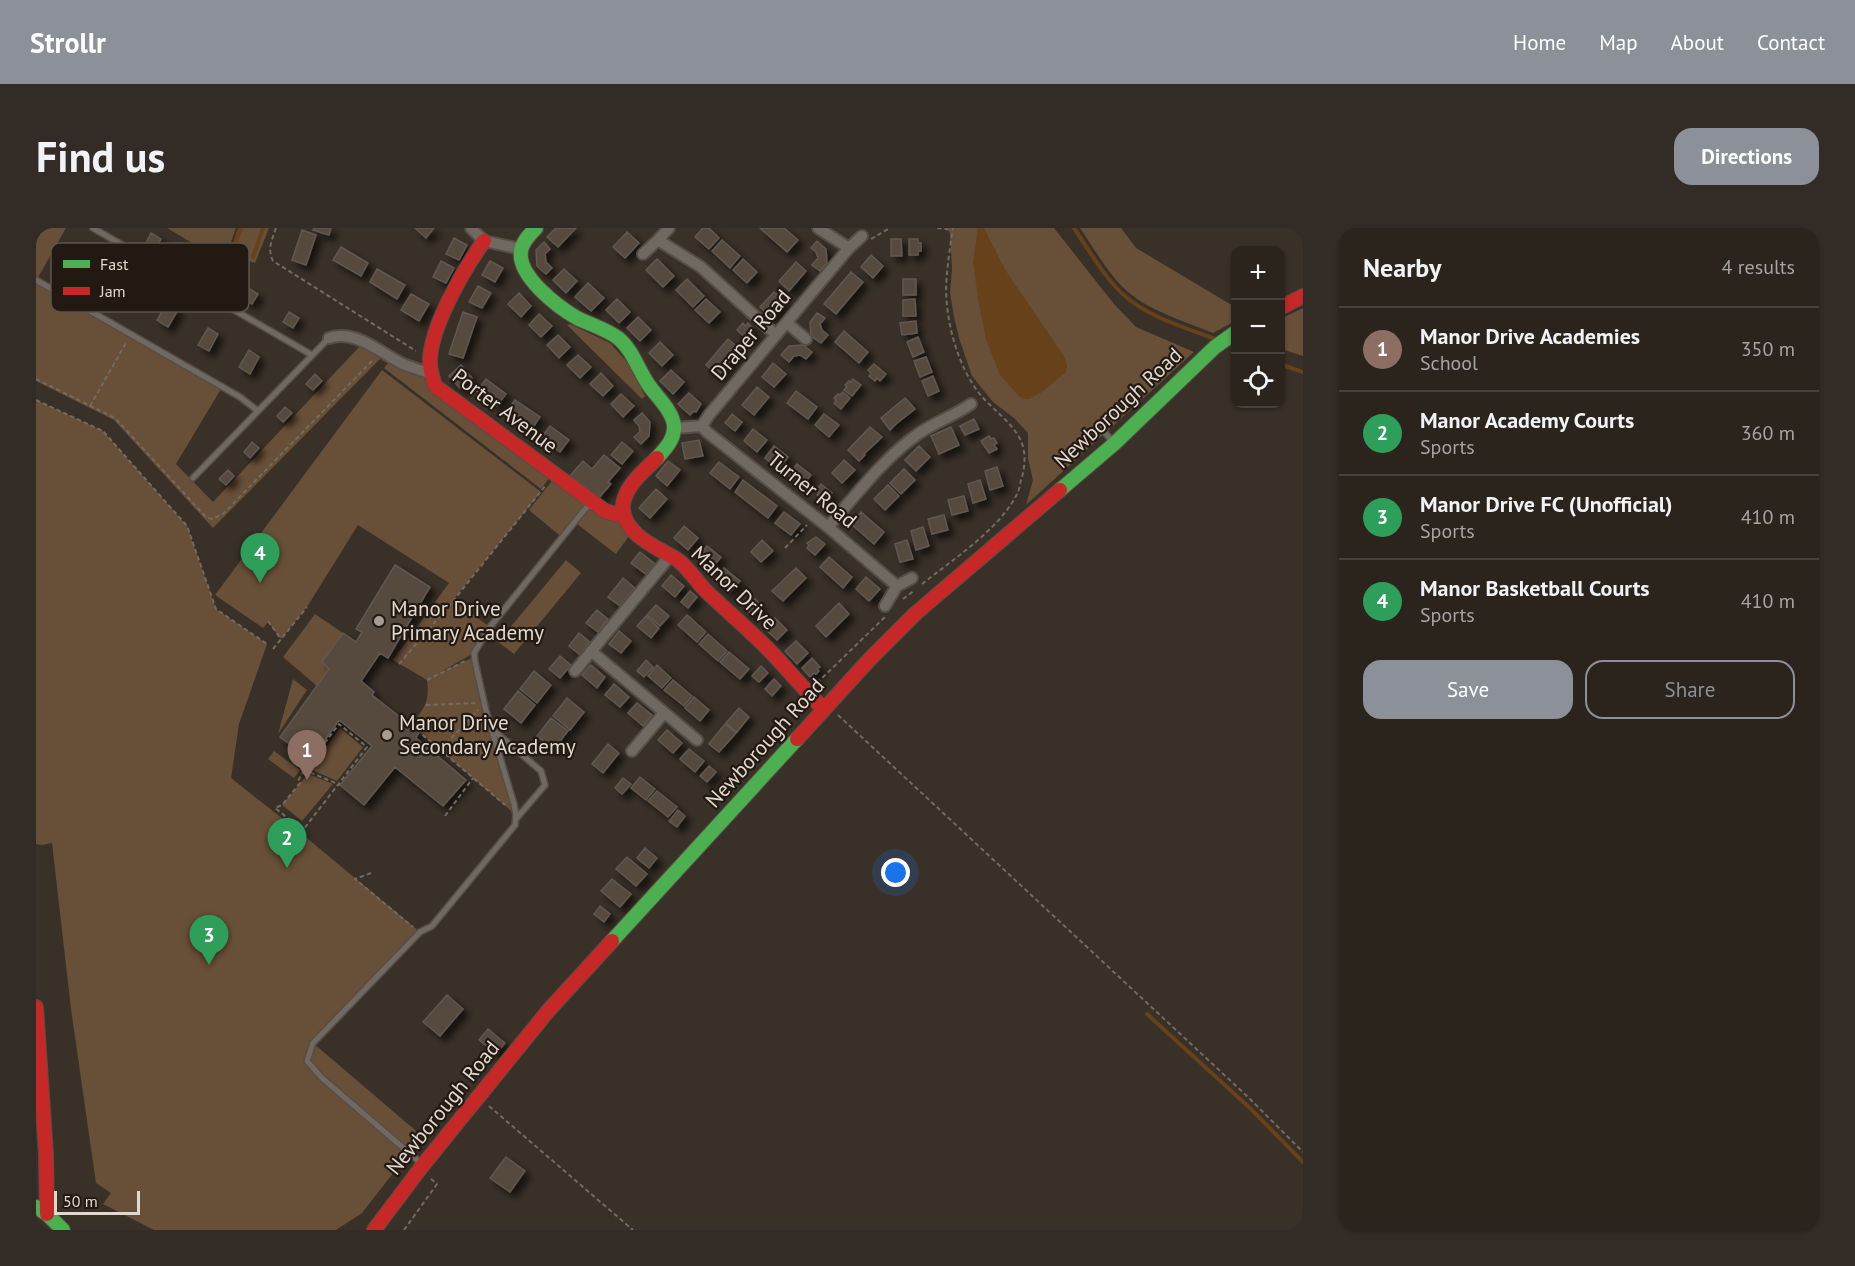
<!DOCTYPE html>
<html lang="en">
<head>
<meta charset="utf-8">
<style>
  body { margin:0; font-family:"PT Sans",sans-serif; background:#332c26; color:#f1f3f6 }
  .controls { position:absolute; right:18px; top:18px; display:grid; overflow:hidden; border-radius:12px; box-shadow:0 2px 4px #0004 }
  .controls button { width:54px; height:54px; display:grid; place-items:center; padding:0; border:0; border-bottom:2px solid #47413b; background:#2b241d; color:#f1f3f6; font:30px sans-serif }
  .scale { position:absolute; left:18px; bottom:15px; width:86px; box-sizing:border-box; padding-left:6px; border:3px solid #e3d8ce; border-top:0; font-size:16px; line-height:21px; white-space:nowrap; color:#e3d8ce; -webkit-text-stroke:4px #221a12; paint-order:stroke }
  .you { position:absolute; left:860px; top:645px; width:21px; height:21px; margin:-15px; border:4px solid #fff; border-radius:50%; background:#1a73e8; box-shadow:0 0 0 9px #1a73e833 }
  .badge { display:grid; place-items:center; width:39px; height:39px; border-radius:50%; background:#8c9099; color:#fff; font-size:20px; font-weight:700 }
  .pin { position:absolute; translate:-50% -50px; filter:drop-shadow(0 2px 3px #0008) }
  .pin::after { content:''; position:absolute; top:32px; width:21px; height:18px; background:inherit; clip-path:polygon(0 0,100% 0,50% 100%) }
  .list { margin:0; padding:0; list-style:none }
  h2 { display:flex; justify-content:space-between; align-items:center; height:78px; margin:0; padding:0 24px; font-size:26px }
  h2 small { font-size:20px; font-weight:400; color:#a6a4a4 }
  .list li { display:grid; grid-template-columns:39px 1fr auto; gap:18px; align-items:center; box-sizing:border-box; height:84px; padding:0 24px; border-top:2px solid #47413b }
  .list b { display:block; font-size:22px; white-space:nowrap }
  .list p { margin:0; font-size:20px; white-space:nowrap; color:#a6a4a4 }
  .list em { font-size:20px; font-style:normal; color:#a6a4a4 }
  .actions { display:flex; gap:12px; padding:18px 24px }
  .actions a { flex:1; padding:14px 0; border:2px solid #8c9099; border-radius:18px; text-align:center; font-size:21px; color:#8c9099 }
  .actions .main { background:#8c9099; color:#fff }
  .icon { flex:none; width:33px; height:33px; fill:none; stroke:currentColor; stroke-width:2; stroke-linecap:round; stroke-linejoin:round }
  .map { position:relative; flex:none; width:1267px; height:1002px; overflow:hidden; border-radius:18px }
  header { display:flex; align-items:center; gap:36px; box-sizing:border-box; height:84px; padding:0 30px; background:#8c9099; color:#fff }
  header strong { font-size:28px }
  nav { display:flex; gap:33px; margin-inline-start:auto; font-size:21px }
  .intro { display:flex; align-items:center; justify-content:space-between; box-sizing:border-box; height:144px; padding:0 36px }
  h1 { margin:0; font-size:42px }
  .button { padding:15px 27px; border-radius:18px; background:#8c9099; color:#fff; font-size:21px; font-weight:700 }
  main { display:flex; gap:36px; padding:0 36px }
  aside { flex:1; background:#2b241d; border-radius:18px; box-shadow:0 2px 4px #0004 }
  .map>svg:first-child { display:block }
</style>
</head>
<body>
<header>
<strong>Strollr</strong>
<nav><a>Home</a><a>Map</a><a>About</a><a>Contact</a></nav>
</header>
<div class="intro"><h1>Find us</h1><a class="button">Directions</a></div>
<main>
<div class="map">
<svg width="1267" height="1002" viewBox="0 0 1267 1002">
  <defs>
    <filter id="shadow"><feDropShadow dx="5.5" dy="5.5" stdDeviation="3" flood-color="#0009"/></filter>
  </defs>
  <rect width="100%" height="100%" fill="#393027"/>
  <path fill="#684f38" d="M0 0H30L0 53Z
    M131 0H200L188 34Z
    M202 0H233L219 35 193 27Z
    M912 0H1018L1078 76 1100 99 1158 124 990 277 997 252 992 230V205L978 190 957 174 936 148 923 110 918 89 914 65 916 41 914 6Z
    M1044 0H1085L1100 20 1199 79V93L1177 105C1148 93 1116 84 1092 64 1074 49 1057 19 1044 0Z
    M0 56 185 161 140 236 177 274 325 117 345 130 177 300 78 192 0 153Z
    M1267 80V128L1245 121 1244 91Z
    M534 96 574 115 592 135 609 168 606 171 531 97Z
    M354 133 389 147 514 249 505 261 348 140Z
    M346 142 505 264 417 372 454 399 438 425 403 445 438 429 480 587 375 497C388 480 394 475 391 452L357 432 413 355 322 297 271 379 245 411 232 394 227 400 179 367Z
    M0 172 67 203 151 298 180 381 231 416 203 496 195 550 266 606 384 704 277 815 386 908 326 985 300 1002H118L67 976 75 965 60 955 35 781 16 615 6 617 0 616Z
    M519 249 579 288 593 308 580 326 541 296 528 311 493 282Z
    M530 332 545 345 478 426 462 414Z
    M279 386 307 405 286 434 293 441 281 458 247 429Z
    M257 451 271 462 242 506Z
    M304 500 327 519 301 553 274 541Z
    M238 523 264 542 258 550 232 531Z
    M272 546 297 556 266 593 246 577Z"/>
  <path fill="#66411a" d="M942 0H948L970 43 1029 130 1031 138 1030 144 1006 164 993 171H988L983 168 964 147 950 111 943 76 937 35Z"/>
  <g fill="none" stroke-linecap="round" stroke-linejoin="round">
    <path stroke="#66411a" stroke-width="4" d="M1038 0C1053 22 1069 51 1089 68 1114 90 1151 100 1182 112
      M196 24 205 0
      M217 29 227 0
      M1244 136 1267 144
      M1111 786 1215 881 1267 934"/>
  </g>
  <path fill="#56493e" stroke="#605851" stroke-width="1.5" filter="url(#shadow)" d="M278 0H295L293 7 277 2Z
    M379 0H398L390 10Z
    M520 0H540L522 19 511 9Z
    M667 0H673L683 10 673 21 659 9Z
    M724 0H748L762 12 751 24Z
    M266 2 280 7 270 37 256 32Z
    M591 4 603 15 589 30 577 19Z
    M115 5 125 11 120 21 110 15Z
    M418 10 431 17 423 32 410 26Z
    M855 11H865L866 28H855Z
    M873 11H882V15H885V23H882V27H873Z
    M686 12 704 28 694 40 676 23Z
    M781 13 790 21 791 35 784 43 776 37 782 30 780 24 775 20Z
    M508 14 514 21 509 26 510 34 516 40 510 46 501 38 500 22Z
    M305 19 332 35 325 48 297 32Z
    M835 27 847 38 837 50 825 39Z
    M621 31 638 48 627 59 610 42Z
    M707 31 721 44 711 55 697 42Z
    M405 33 418 40 410 55 397 49Z
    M454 33 467 40 459 54 446 47Z
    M760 34 770 43 753 63 743 53Z
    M341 41 369 57 361 71 334 54Z
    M528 41 541 53 530 65 517 52Z
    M815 44 827 54 800 86 788 76Z
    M651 51 668 68 657 79 640 62Z
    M867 51H880V67H867Z
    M552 55 568 70 555 83 539 69Z
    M442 58 455 65 446 80 433 74Z
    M212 60 222 66 216 76 206 70Z
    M738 64 750 74 736 90 724 79Z
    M483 65 495 78 485 89 472 76Z
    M375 66 393 76 383 93 365 82Z
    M581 71 594 84 583 95 570 82Z
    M670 71 684 84 673 95 659 82Z
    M879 71 880 88H867V72Z
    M131 75 142 82 132 99 121 92Z
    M253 84 263 90 257 100 247 94Z
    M427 84 441 89 427 130 413 126Z
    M781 85 789 90 784 96 786 102 792 107 785 115 775 108 774 94Z
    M503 86 516 98 505 109 493 97Z
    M602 89 615 102 604 113 591 100Z
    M880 93 881 105 866 107 864 95Z
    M707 95 709 98 712 95 717 100 715 103 718 106 712 112 701 102Z
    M172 100 182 106 173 123 162 117Z
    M808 103 832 124 823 135 799 114Z
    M522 107 534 119 523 130 511 117Z
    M882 109 888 124 877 129 871 114Z
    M692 111 704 121 682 148 670 137Z
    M624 114 637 127 626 138 613 125Z
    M767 117 776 124 770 131 764 127 758 128 753 134 745 127 753 118Z
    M213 122 223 129 214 146 203 139Z
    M542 127 555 139 544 150 531 137Z
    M890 129 896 144 884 149 878 133Z
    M737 135 750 146 738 159 726 149Z
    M838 136 850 146 844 153 841 150 839 153 833 148 835 145 832 142Z
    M425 137 436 150 424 160 413 148Z
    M635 142 648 154 637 166 624 153Z
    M565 145 577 158 567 168 554 156Z
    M279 146 286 153 277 162 270 156Z
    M897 148 903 163 892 168 886 153Z
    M450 151 470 166 461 178 441 163Z
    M817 151 825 157 816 168 808 162 811 159 809 157 813 153 815 154Z
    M721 159 733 169 718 187 706 177Z
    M760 163 781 179 772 191 751 175Z
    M807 164 814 170 805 181 798 175 800 172 798 170 802 166 804 167Z
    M653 165 665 176 660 184 658 183 654 187 642 176Z
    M585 166 598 178 587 189 575 176Z
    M869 170 879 181 860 196 854 202 845 190Z
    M479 172 504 189 495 202 470 184Z
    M249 179 256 185 247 194 241 188Z
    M606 185 614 194 613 208 605 216 598 209 604 204 603 198 598 192Z
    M696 186 706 194 699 203 689 195Z
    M788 186 803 197 793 209 779 197Z
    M938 191 943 201 929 207 924 198Z
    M514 198 533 212 524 224 505 210Z
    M834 199 846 209 828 226 829 227 823 233 812 222Z
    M915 199 923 217 903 226 895 208Z
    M717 201 731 212 721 224 708 213Z
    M953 208 955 211 958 210 961 215 958 217 961 221 953 225 945 213Z
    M663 212 667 228 649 231 646 215Z
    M216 214 223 220 214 230 208 224Z
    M586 214 597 223 586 236 575 227Z
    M738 218 752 229 743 241 729 230Z
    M883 218 894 229 880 243 869 232Z
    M568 227 584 240 572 254 575 256 562 271 534 248 547 233 556 241Z
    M808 232 819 242 806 255 796 245Z
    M632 233 644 242 631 258 620 248Z
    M683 234 703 249 694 261 674 245Z
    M761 236 775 247 766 259 752 248Z
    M961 239 967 258 954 262 949 243Z
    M868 241 879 252 865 266 854 255Z
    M192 242 198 248 190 257 183 251Z
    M707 252 741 278 732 290 699 264Z
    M944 252 950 271 937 275 932 256Z
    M785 256 796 265 791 271 787 268 785 270 781 267 783 265 780 263Z
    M852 257 863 268 849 282 838 271Z
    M620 261 631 271 614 290 603 280Z
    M928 268 932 283 916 287 912 272Z
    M748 284 764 296 755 307 739 295Z
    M825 284 848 304 838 316 815 296Z
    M908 287 912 302 896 306 892 291Z
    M648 298 662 310 652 322 638 310Z
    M887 299 893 318 880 322 875 303Z
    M780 309 789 316 779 327 771 320 773 317 771 315Z
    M726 312 737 323 725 334 715 324Z
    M871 312 877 331 864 334 859 316Z
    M671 318 685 329 676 340 661 329Z
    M604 324 619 336 611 347 595 335Z
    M793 329 816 349 807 360 784 339Z
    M359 337 394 359 352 430 344 425 325 453 338 464 336 467 383 504 380 510 430 552 407 578 359 539 328 577 304 557 336 518 303 492 275 532 244 509 293 441 286 434 307 405 320 414 326 404 320 401Z
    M688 340 704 353 694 364 679 351Z
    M760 340 770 350 747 373 736 363Z
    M635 347 648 358 639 369 626 358Z
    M830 349 844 361 833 373 820 361Z
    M587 350 599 360 584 378 572 369Z
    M654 363 661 369 652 380 645 374Z
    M719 371 726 378 717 388 709 380Z
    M803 375 813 386 790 409 780 398Z
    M620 377 633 388 624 398 611 387Z
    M561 382 572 391 562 404 550 395Z
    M651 387 670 404 661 414 642 397Z
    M610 388 623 400 615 410 601 398Z
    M739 390 751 402 741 412 728 400Z
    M583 403 595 413 585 425 573 416Z
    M543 405 554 414 544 427 533 418Z
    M672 406 691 423 682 433 663 416Z
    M760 413 772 425 761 436 749 423Z
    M693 424 713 441 704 451 684 434Z
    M524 428 535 437 524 450 513 441Z
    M776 430 784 439 781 441 783 443 780 446 778 445 774 449 766 440Z
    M610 432 617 439 608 449 601 443Z
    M555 437 569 449 561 460 546 447Z
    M621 437 635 450 626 460 612 448Z
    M725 438 732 445 723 454 716 448Z
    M498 443 515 457 501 475 484 461Z
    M738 451 745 458 736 468 729 461Z
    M637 452 656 468 648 478 628 462Z
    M578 456 593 469 584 479 569 467Z
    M482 463 499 477 485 495 468 481Z
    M658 469 673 482 664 493 649 480Z
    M531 470 548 484 534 502 517 488Z
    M601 475 616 487 607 498 592 485Z
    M703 480 713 489 701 504 690 495Z
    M515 490 532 503 518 521 501 508Z
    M689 496 700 505 683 524 673 516Z
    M631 502 646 515 637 525 622 512Z
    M572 516 583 525 567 545 556 536Z
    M653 521 668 533 659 544 644 531Z
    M673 538 680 544 671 554 664 548Z
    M604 549 619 561 610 572 595 560Z
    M587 550 595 556 586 566 579 560Z
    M621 563 641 579 632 589 612 573Z
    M642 582 649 588 641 599 633 593Z
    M609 620 621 630 613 640 601 630Z
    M591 629 611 646 600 658 580 641Z
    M576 651 595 666 584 679 565 663Z
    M564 678 574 686 568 694 558 686Z
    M411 767 427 781 404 808 387 794Z
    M452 801 469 815 460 826 443 812Z
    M470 929 489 943 474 964 454 950Z"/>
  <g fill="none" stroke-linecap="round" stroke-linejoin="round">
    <g stroke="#564e46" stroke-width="8">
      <path id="lane" d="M57 0 276 127
        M0 52 204 169 222 183
        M1064 199 1077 214
        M157 250 293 110
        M457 502 505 543 509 557 480 591
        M386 936 286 850 271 833 277 815 384 704 396 698 479 597 480 587 478 576 450 483 439 434 438 425 454 399 549 281 555 276"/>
    </g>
    <g stroke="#564e46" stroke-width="14">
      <path id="street" d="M435 0 448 13 485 21
        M782 0 813 20
        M622 12 633 0
        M607 26 622 12 665 39 740 107
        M751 95 770 111
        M293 110C320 101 344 125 367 136 376 140 384 142 394 145
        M666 198 671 204 792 299 861 358
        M639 200 666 198 673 187 813 20 826 8
        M792 299C820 267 847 231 882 206 899 194 918 188 935 176
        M849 378 861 358 876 350
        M555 423 661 512
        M539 443 634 328
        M596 523 628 485"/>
    </g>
    <g stroke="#564e46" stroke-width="16">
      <path id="fast" d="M500 0C494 6 486 14 485 23 481 48 522 79 541 90 555 97 570 101 582 110 596 121 602 141 612 156 620 168 637 183 638 198 639 211 629 221 621 230
        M1024 262 1078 216 1179 119 1200 104
        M576 713 761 511
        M0 979 11 986 27 1002"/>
    </g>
    <g stroke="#564e46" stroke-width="16">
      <path id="jam" d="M448 13C428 41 393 101 394 135 394 143 397 151 399 158L569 283 579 286 587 285
        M1244 80 1267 68
        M621 230C608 243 585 261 587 282 590 309 624 320 643 333 654 342 661 354 671 364 691 383 712 401 731 420 751 440 768 462 788 481
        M761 511 833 432 880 385 1024 262
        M0 779 10 926 11 986
        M338 1002 387 937 512 783 576 713"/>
    </g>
    <path stroke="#716b63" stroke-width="2" stroke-dasharray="4.5 3" stroke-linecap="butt" d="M240 0C236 12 231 21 237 33L380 123
      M901 0 916 2
      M835 11 854 0
      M0 151 79 190 170 289 176 291 187 286 337 132
      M0 172 67 203 151 298 180 381 231 416
      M54 178 91 113
      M749 320 771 297
      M886 356C916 332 963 302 981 266 984 261 984 254 986 249 989 238 990 224 985 213 974 190 951 179 938 158 920 131 910 92 910 59 911 39 914 19 917 0
      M867 371 879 362
      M232 393 245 411
      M237 421 271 379
      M363 436 417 373 510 257
      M391 452 431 432
      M781 455 850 388
      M390 477 441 475
      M802 487 1213 870 1267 924
      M375 497 469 577
      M405 521 442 482
      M268 542 262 553 264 555 246 577 239 580 267 602 331 519 303 496 268 542 302 556 304 557
      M409 588 437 550
      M335 645 319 651 377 699
      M453 878 597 1002
      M368 1002 401 956 395 951"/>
    <use href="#lane" stroke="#706962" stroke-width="5"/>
    <use href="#street" stroke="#706962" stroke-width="10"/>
    <use href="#fast" stroke="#4caf50" stroke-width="14"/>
    <use href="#jam" stroke="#c62828" stroke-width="14"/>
  </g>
  <g fill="#a89d94" stroke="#221a12" stroke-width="2">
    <circle cx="343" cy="393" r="6"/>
    <circle cx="351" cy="507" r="6"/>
  </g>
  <g text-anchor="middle" stroke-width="4.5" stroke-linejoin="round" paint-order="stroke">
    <g font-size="21" fill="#e3d8ce" stroke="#221a12">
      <text transform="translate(715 107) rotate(-50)" y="7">Draper Road</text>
      <text transform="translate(1082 180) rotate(-43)" y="7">Newborough Road</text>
      <text transform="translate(469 183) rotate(37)" y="7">Porter Avenue</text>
      <text transform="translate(776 262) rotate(39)" y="7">Turner Road</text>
      <text transform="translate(698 360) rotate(44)" y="7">Manor Drive</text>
      <text transform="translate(729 515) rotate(-48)" y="7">Newborough Road</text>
      <text transform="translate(407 880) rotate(-51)" y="7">Newborough Road</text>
    </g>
    <g font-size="21" fill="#e3d8ce" stroke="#221a12" text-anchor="start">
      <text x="355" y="388">Manor Drive<tspan x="355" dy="24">Primary Academy</tspan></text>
      <text x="363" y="502">Manor Drive<tspan x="363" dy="24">Secondary Academy</tspan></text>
    </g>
  </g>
  <rect x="15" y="15" width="198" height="69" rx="9" fill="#221a12" stroke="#5c534a" stroke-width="1.5"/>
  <rect x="27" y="32" width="27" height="8" fill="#4caf50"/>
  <rect x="27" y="59" width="27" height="8" fill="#c62828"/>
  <g font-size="16" fill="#e3d8ce">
    <text x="64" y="42">Fast</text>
    <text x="64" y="69">Jam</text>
  </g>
</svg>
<div class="controls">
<button>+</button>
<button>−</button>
<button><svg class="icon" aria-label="locate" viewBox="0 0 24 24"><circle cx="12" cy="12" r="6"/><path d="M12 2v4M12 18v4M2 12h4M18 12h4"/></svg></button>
</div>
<div class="scale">50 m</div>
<div class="you"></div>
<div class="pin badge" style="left:271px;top:552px;background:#8d6e63">1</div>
<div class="pin badge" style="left:251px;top:640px;background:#2e9e5b">2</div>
<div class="pin badge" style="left:173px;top:737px;background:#2e9e5b">3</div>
<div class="pin badge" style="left:224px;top:355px;background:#2e9e5b">4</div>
</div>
<aside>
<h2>Nearby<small>4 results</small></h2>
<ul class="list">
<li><span class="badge" style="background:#8d6e63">1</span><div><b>Manor Drive Academies</b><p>School</p></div><em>350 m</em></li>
<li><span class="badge" style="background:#2e9e5b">2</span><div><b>Manor Academy Courts</b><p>Sports</p></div><em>360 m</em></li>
<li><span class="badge" style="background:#2e9e5b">3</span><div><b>Manor Drive FC (Unofficial)</b><p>Sports</p></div><em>410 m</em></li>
<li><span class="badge" style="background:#2e9e5b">4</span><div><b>Manor Basketball Courts</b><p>Sports</p></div><em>410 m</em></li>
</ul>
<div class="actions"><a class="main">Save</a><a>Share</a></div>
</aside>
</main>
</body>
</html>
